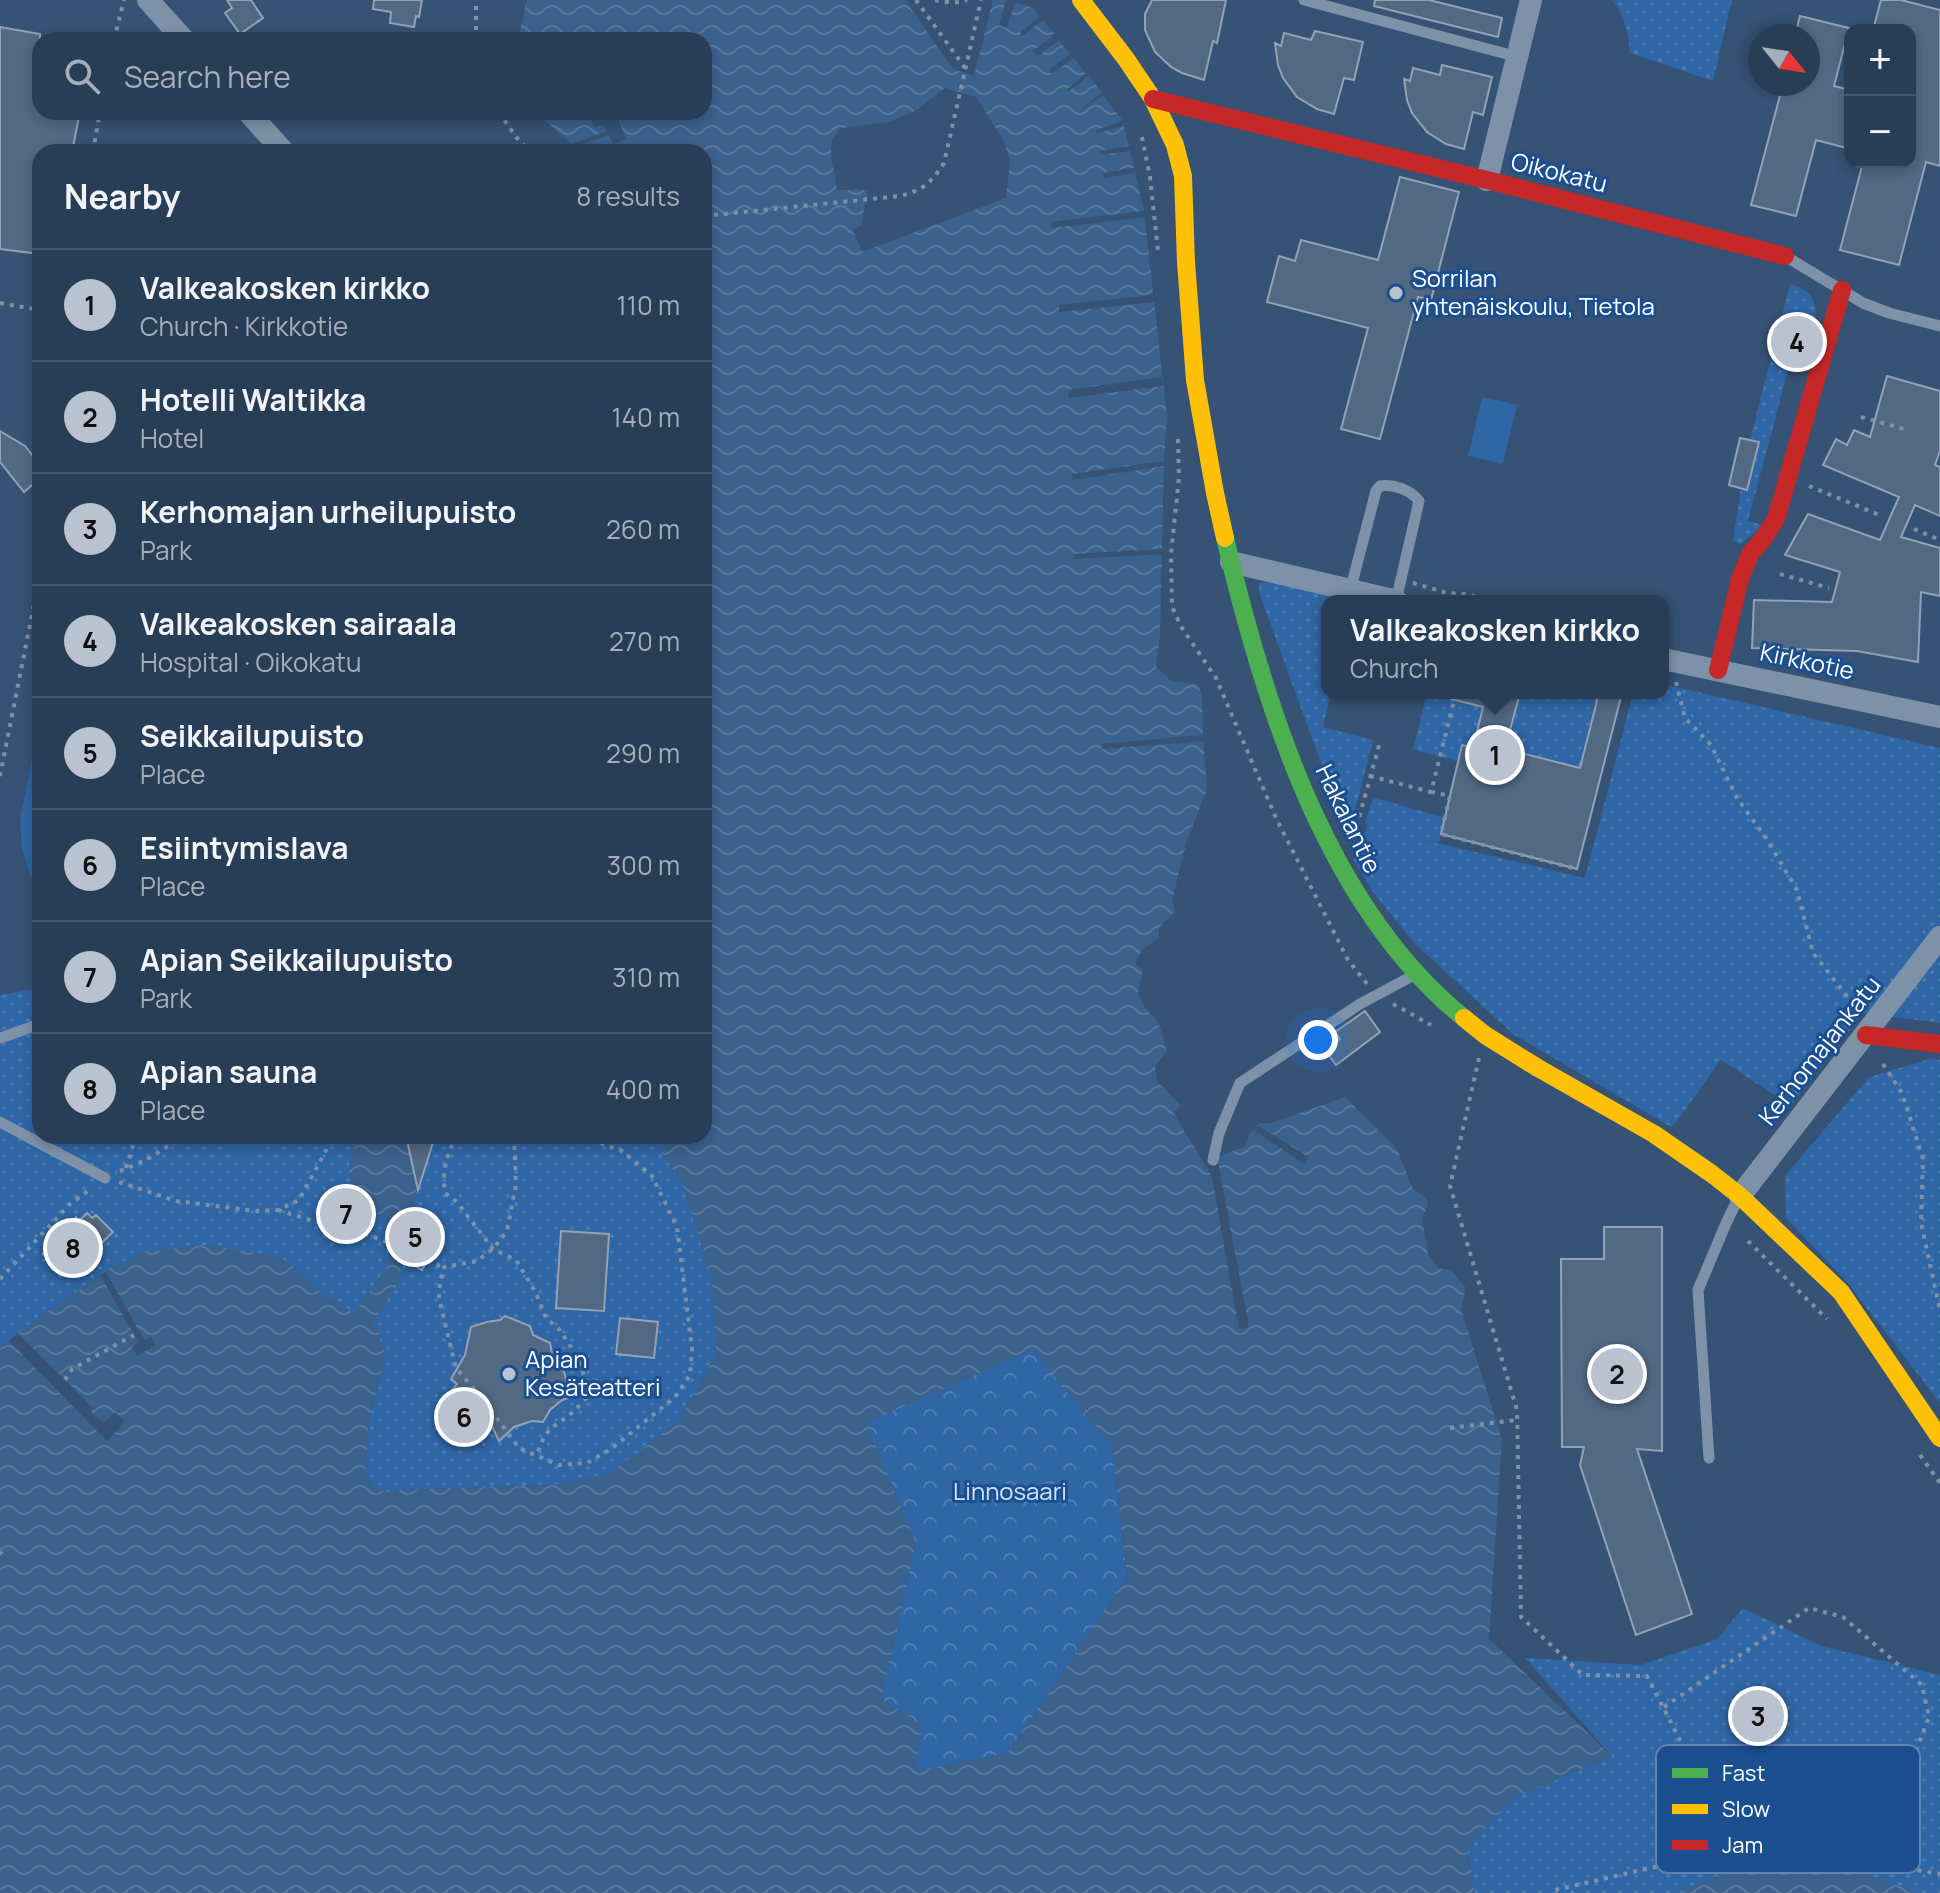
<!DOCTYPE html>
<html lang="en">
<head>
<meta charset="utf-8">
<style>
  body { margin:0; font-family:Manrope,sans-serif; background:#30455d; color:#f1f3f6 }
  .controls { position:absolute; right:24px; top:24px; display:grid; overflow:hidden; border-radius:16px; box-shadow:0 4px 12px #0003 }
  .controls button { width:72px; height:72px; display:grid; place-items:center; padding:0; border:0; border-bottom:2px solid #44576d; background:#283e57; color:#f1f3f6; font:40px sans-serif }
  .compass { position:absolute; left:1748px; top:24px; width:72px; height:72px; border-radius:50%; background:#283e57; box-shadow:0 4px 12px #0003; rotate:120deg }
  .you { position:absolute; left:1318px; top:1040px; width:28px; height:28px; margin:-20px; border:6px solid #fff; border-radius:50%; background:#1a73e8; box-shadow:0 0 0 12px #1a73e833 }
  .badge { display:grid; place-items:center; width:52px; height:52px; border-radius:50%; background:#b9c2ce; color:#111; font-size:26px; font-weight:700 }
  .pin { position:absolute; translate:-50% -50%; border:4px solid #fff; box-shadow:0 2px 8px #0006 }
  .popup { position:absolute; left:1321px; top:595px; width:348px; height:104px; box-sizing:border-box; display:grid; place-content:center; border-radius:16px; background:#283e57; filter:drop-shadow(0 2px 6px #0005); font-size:26px; white-space:nowrap; color:#a5aeba }
  .popup b { font-size:30px; color:#f1f3f6 }
  .popup::after { content:''; position:absolute; left:50%; top:100%; margin-left:-16px; border:16px solid transparent; border-top-color:#283e57 }
  .list { margin:0; padding:0; list-style:none }
  h2 { display:flex; justify-content:space-between; align-items:center; height:104px; margin:0; padding:0 32px; font-size:34px }
  h2 small { font-size:26px; font-weight:400; color:#a5aeba }
  .list li { display:grid; grid-template-columns:52px 1fr auto; gap:24px; align-items:center; box-sizing:border-box; height:112px; padding:0 32px; border-top:2px solid #44576d }
  .list b { display:block; font-size:30px; white-space:nowrap }
  .list p { margin:0; font-size:26px; white-space:nowrap; color:#a5aeba }
  .list em { font-size:26px; font-style:normal; color:#a5aeba }
  .icon { flex:none; width:44px; height:44px; fill:none; stroke:currentColor; stroke-width:2; stroke-linecap:round; stroke-linejoin:round }
  .map { position:relative; flex:none; width:1940px; height:1893px; overflow:hidden }
  .search { position:absolute; background:#283e57; box-shadow:0 4px 12px #0003; left:32px; top:32px; width:680px; height:88px; display:flex; align-items:center; gap:20px; box-sizing:border-box; padding:0 28px; border-radius:24px; color:#a5aeba; font-size:30px }
  .panel { position:absolute; background:#283e57; box-shadow:0 4px 12px #0003; left:32px; top:144px; width:680px; height:1000px; border-radius:24px }
  .map>svg:first-child { display:block }
</style>
</head>
<body>
<div class="map">
<svg width="1940" height="1893" viewBox="0 0 1940 1893">
  <defs>
    <pattern id="green-dots" width="8" height="8" patternUnits="userSpaceOnUse" patternTransform="scale(2)"><rect width="8" height="8" fill="#2f66a5"/><path d="M2 2h.1M6 6h.1" fill="none" stroke="#4e7db2" stroke-width="1.8" stroke-linecap="round"/></pattern>
    <pattern id="forest-crowns" width="20" height="18" patternUnits="userSpaceOnUse" patternTransform="scale(2)"><rect width="20" height="18" fill="#2f66a5"/><path d="M2 6a3 3 0 1 1 6 0M12 15a3 3 0 1 1 6 0" fill="none" stroke="#4e7db2"/></pattern>
    <pattern id="water-waves" width="16" height="10" patternUnits="userSpaceOnUse" patternTransform="scale(2)"><rect width="16" height="10" fill="#3b618d"/><path d="M0 5q4-4 8 0t8 0" fill="none" stroke="#58799e"/></pattern>
  </defs>
  <rect width="100%" height="100%" fill="#365274"/>
  <path fill="url(#green-dots)" d="M1611 0H1732L1713 81 1630 53C1628 34 1626 15 1611 0Z
    M1790 284C1821 292 1818 314 1812 340L1797 337 1748 521 1763 525 1741 544 1733 540 1741 488 1748 489 1759 443 1750 440Z
    M1272 582 1346 601H1327V693H1331L1323 727 1373 740 1348 838 1259 592V583Z
    M1663 684 1940 748V1023L1863 1013 1791 1106 1721 1060 1678 1120 1671 1127 1513 1034 1414 943 1373 892 1353 859 1368 825 1365 823 1373 797 1445 818 1439 842 1425 840 1585 878 1633 693H1663Z
    M1427 693H1466L1464 702 1483 707 1473 748 1462 746 1458 761 1413 750Z
    M1520 693H1599L1580 768 1505 749Z
    M40 988V1136H651L682 1183 712 1279 716 1354 678 1422 609 1474 553 1485 398 1490 389 1492 376 1490 365 1476 369 1418 383 1365 385 1350 379 1339 380 1332 354 1314 343 1305 326 1297 281 1257 144 1252 100 1275 18 1333 0 1349V995Z
    M1933 1058 1940 1060V1403L1847 1282 1786 1218 1785 1176 1869 1077Z
    M1743 1608 1821 1646 1940 1675V1893H1475L1467 1849 1514 1798 1612 1756 1525 1658 1641 1665 1717 1639Z"/>
  <path fill="url(#forest-crowns)" d="M1032 1349 1112 1446 1127 1577 1008 1753 916 1771 880 1699 916 1543 865 1423Z"/>
  <path fill="#2f66a5" d="M1482 397 1517 405 1503 464 1468 456Z
    M40 717V891L30 875 22 849 20 821Z
    M218 1136H276L247 1165Z"/>
  <path fill="url(#water-waves)" fill-rule="evenodd" d="M527 0H905L953 69 974 76 993 0H1024L1036 7 1122 114 1144 211 1167 416 1164 461 1160 636 1156 666 1171 681 1197 684 1202 694 1203 735 1207 790 1186 843 1172 901 1175 911 1159 928V938L1143 949 1135 963 1143 970 1138 993 1144 1006 1159 1024 1167 1052 1155 1066 1157 1081 1181 1106 1173 1112 1212 1177 1220 1179 1217 1157 1246 1146 1249 1135 1259 1123H1271L1345 1097 1397 1149 1412 1187 1426 1199 1428 1205 1422 1218 1428 1254 1438 1268 1451 1270 1466 1288 1461 1309 1502 1440 1489 1639 1612 1756 1514 1798 1467 1849 1475 1893H0V1349L28 1325 114 1266 144 1252 207 1245 281 1257 326 1297 343 1305 354 1314 384 1271 397 1248 399 1231 383 1218 357 1204C349 1176 343 1162 361 1136H406L417 1189 408 1230 410 1244 400 1266 401 1279 371 1325 380 1332 379 1339 385 1350 383 1365 369 1418 365 1476 376 1490 389 1492 398 1490 553 1485 609 1474 678 1422 716 1354 712 1279 682 1183 651 1136H704V152H581L535 112H704V40H518ZM945 88 976 97 1005 143 1010 161 1006 198 862 252 853 230 861 226 868 190H837L831 156 832 139 841 128 889 122 917 110ZM1032 1350 1112 1446 1127 1576 1008 1753 916 1771 922 1725 881 1699 916 1543 866 1423Z
    M1824 1858 1917 1893H1677L1743 1865Z"/>
  <path fill="#365274" d="M1006 0H1031L1038 4 1126 116 1142 182 1138 183 1135 173 1104 178 1103 173 1134 168 1130 151 1101 155 1100 151 1129 146 1124 126 1097 133 1096 130 1123 121 1103 95 1082 110 1081 109 1102 93 1089 75 1068 92 1066 90 1086 74 1074 58 1052 74 1049 70 1070 54 1059 40 1037 56 1033 51 1055 34 1043 20 1022 36 1020 32 1040 17 1033 8 1015 2 1007 28 999 25Z
    M615 112 626 139 613 144 609 135 575 147 572 144 606 131 603 125 594 128 589 113Z
    M1144 211 1145 217 1052 228 1051 222Z
    M1153 295 1154 302 1059 312V305Z
    M1162 377 1163 386 1069 398 1068 390Z
    M1164 461 1165 466 1073 480 1072 474Z
    M1162 549 1163 554 1074 559V554Z
    M1203 735V741L1102 749 1101 744Z
    M1258 1125 1308 1157 1304 1164 1254 1130Z
    M1217 1157 1249 1327 1239 1329 1210 1166 1216 1174 1214 1160Z
    M106 1272 144 1340 151 1337 156 1345 137 1356 132 1347 139 1343 100 1275Z
    M18 1333 93 1408 90 1411 103 1423 115 1412 125 1422 107 1441 9 1341Z"/>
  <path fill="#526984" stroke="#92a2b6" stroke-width="2" d="M227 0H251L263 18 240 34 225 13 232 8Z
    M374 0H422L419 17 416 16 414 27 390 23 391 12 373 9Z
    M1152 0H1226L1217 43 1213 41 1204 80 1182 73 1171 67 1155 52 1145 30V14Z
    M1375 0H1429L1502 18 1498 37 1374 6Z
    M1881 0H1901L1940 10V166L1926 162 1899 265 1840 250 1863 162H1910V30H1873Z
    M1800 16 1849 28 1834 86 1850 90V149L1816 140 1796 216 1751 205 1783 84H1808V36H1795Z
    M0 27 40 34V112H80L72 152H40V254L0 249Z
    M1315 31 1363 42 1354 80 1344 78 1334 114 1317 109 1297 97 1283 78 1278 65 1275 43 1281 46 1284 33 1311 40Z
    M1442 65 1492 77 1483 115 1473 112 1464 149 1446 144 1427 132 1412 113 1407 100 1404 79 1410 81 1413 68 1440 75Z
    M1400 177 1459 192 1431 300 1418 297 1380 439 1341 429 1368 328 1267 302 1279 256 1295 261 1301 240 1378 260Z
    M1887 376 1940 391V451L1935 465 1940 467V516L1915 505 1901 537 1940 548V596L1921 592 1918 662 1857 651 1752 648 1754 600 1832 602 1840 572 1785 555 1808 514 1880 540 1899 497 1823 465 1836 439 1847 445 1854 430 1870 437Z
    M0 431 25 446 40 465V478L24 492 0 462Z
    M1740 438 1759 442 1747 490 1729 485Z
    M1452 693H1520L1505 749 1580 768 1599 693H1622L1577 869 1441 834 1462 745 1473 748 1483 707 1451 699Z
    M1365 1011 1380 1032 1336 1065 1325 1050 1340 1039 1335 1032Z
    M406 1136H435L418 1190Z
    M87 1213 92 1218 96 1215 113 1232 83 1261 78 1256 62 1273 43 1254 76 1217 79 1221Z
    M1604 1227H1662V1451L1637 1449 1692 1614 1636 1635 1580 1465 1584 1447H1562L1561 1259H1604Z
    M561 1231 609 1234 604 1311 556 1308Z
    M413 1238 433 1250 422 1270 404 1259Z
    M505 1316 530 1326 533 1335 550 1343 552 1354 563 1368 567 1383 578 1395 562 1400 550 1410 543 1422 532 1421 514 1427 499 1441 491 1424 464 1437 437 1409 457 1384 451 1379 465 1355 471 1327 487 1322 500 1320Z
    M620 1318 658 1322 654 1358 616 1354Z"/>
  <g fill="none" stroke-linecap="round" stroke-linejoin="round">
    <path stroke="#7d92a8" stroke-width="4" stroke-dasharray="4 6" stroke-linecap="butt" d="M916 0 965 68
      M935 0C945 2 958 4 967 0
      M114 40 124 0
      M476 40V0
      M499 112 516 137 531 152
      M1142 137 1150 177 1158 251
      M93 152 100 112
      M704 216 900 196C923 190 931 183 944 163L981 0
      M0 303 40 310
      M1861 417 1904 429
      M1178 439 1179 477 1171 554 1172 607 1182 628 1216 678 1276 818 1348 960 1368 985
      M1809 486 1882 516
      M1914 529 1940 540
      M1780 574 1829 588
      M1413 583 1447 593 1465 594 1496 601
      M1676 682 1685 718 1711 745 1737 798 1766 838 1797 890 1813 953 1846 995 1855 1014
      M0 776 40 574
      M1370 776 1431 792 1456 693
      M1431 792 1450 796 1441 834 1577 869
      M1354 836 1380 742
      M1393 1004 1431 1025
      M1479 1058 1450 1186 1517 1410 1521 1617 1583 1675 1647 1676 1721 1820 1712 1846 1685 1860 1555 1890 1552 1893
      M1883 1064 1902 1093 1923 1159 1921 1223 1940 1310
      M457 1136C446 1155 442 1171 445 1193L457 1202 493 1249 516 1260 536 1293 546 1318 559 1329 575 1353 591 1393C585 1399 579 1406 573 1412 552 1429 545 1427 537 1456
      M514 1136 516 1184 507 1231 493 1249 477 1261 444 1267 440 1282 439 1299 456 1368 482 1398 519 1448 559 1465 587 1463 611 1449 675 1397 690 1375 692 1349 677 1227 652 1176 622 1151 581 1136
      M126 1168 136 1136
      M120 1171 146 1160 184 1136
      M119 1182 176 1201 256 1211 278 1210 299 1200 334 1136
      M278 1210 323 1224 345 1226 408 1250
      M1748 1241 1827 1319
      M427 1261 444 1267
      M0 1279 70 1204 92 1188
      M65 1380 72 1369 134 1335
      M1450 1428 1517 1420
      M1920 1455 1940 1483
      M0 1552 2 1554
      M1664 1707 1809 1608 1843 1617 1922 1685 1929 1717 1900 1792 1898 1867
      M1712 1846 1757 1840 1832 1845 1898 1867 1940 1874"/>
    <path stroke="#7d92a8" stroke-width="11" d="M1304 0 1518 57
      M1785 256 1863 303 1889 313 1940 326
      M1350 591 1376 491 1380 486C1394 484 1411 490 1419 501L1396 601
      M0 1038 40 1024
      M0 1122 105 1178
      M1213 1160 1219 1133 1240 1083 1360 1004 1416 974
      M1709 1458 1698 1290 1727 1221 1738 1199"/>
    <path stroke="#7d92a8" stroke-width="22" d="M148 0 184 40
      M248 112 284 152
      M1487 180 1531 0
      M1231 562 1397 601
      M1663 659 1940 717
      M1740 1196 1940 937"/>
    <path stroke="#4caf50" stroke-width="18" d="M1225 538C1264 704 1326 907 1464 1018"/>
    <path stroke="#ffc107" stroke-width="18" d="M1081 0 1126 59 1153 99 1175 145 1183 176 1186 262 1195 380 1215 493 1225 538
      M1464 1018 1485 1035 1538 1068 1654 1134 1712 1174 1740 1196 1841 1292 1940 1438"/>
    <path stroke="#c62828" stroke-width="18" d="M1153 99 1487 180 1785 256
      M1718 670 1740 579 1750 554 1763 539 1776 519 1842 290
      M1866 1035 1940 1044"/>
  </g>
  <g fill="#b9c2ce" stroke="#1b4f8f" stroke-width="3">
    <circle cx="1396" cy="293" r="8"/>
    <circle cx="509" cy="1374" r="8"/>
  </g>
  <g text-anchor="middle" stroke-width="6" stroke-linejoin="round" paint-order="stroke">
    <g font-size="24" fill="#fff" stroke="#1b4f8f">
      <text transform="translate(1559 173) rotate(14)" y="8">Oikokatu</text>
      <text transform="translate(1807 662) rotate(12)" y="8">Kirkkotie</text>
      <text transform="translate(1348 819) rotate(64)" y="8">Hakalantie</text>
      <text transform="translate(1820 1051) rotate(-52)" y="8">Kerhomajankatu</text>
    </g>
    <g font-size="24" fill="#fff" stroke="#1b4f8f" text-anchor="start">
      <text x="1412" y="287">Sorrilan<tspan x="1412" dy="28">yhtenäiskoulu, Tietola</tspan></text>
      <text x="525" y="1368">Apian<tspan x="525" dy="28">Kesäteatteri</tspan></text>
    </g>
    <g font-size="24" fill="#cfe3fa" stroke="#1b4f8f">
      <text x="1010" y="1500">Linnosaari</text>
    </g>
  </g>
  <rect x="1656" y="1745" width="264" height="128" rx="12" fill="#1b4f8f" stroke="#5f84b1" stroke-width="2"/>
  <rect x="1672" y="1768" width="36" height="10" fill="#4caf50"/>
  <rect x="1672" y="1804" width="36" height="10" fill="#ffc107"/>
  <rect x="1672" y="1840" width="36" height="10" fill="#c62828"/>
  <g font-size="22" fill="#fff">
    <text x="1722" y="1781">Fast</text>
    <text x="1722" y="1817">Slow</text>
    <text x="1722" y="1853">Jam</text>
  </g>
</svg>
<div class="controls">
<button>+</button>
<button>−</button>
</div>
<svg class="compass" viewBox="-18 -18 36 36"><path d="M0-13l5 13h-10z" fill="#e53935"/><path d="M0 13l5-13h-10z" fill="#a5aeba"/></svg>
<div class="you"></div>
<div class="pin badge" style="left:1495px;top:755px">1</div>
<div class="popup"><b>Valkeakosken kirkko</b>Church</div>
<div class="pin badge" style="left:1617px;top:1374px">2</div>
<div class="pin badge" style="left:1758px;top:1716px">3</div>
<div class="pin badge" style="left:1797px;top:342px">4</div>
<div class="pin badge" style="left:415px;top:1237px">5</div>
<div class="pin badge" style="left:464px;top:1417px">6</div>
<div class="pin badge" style="left:346px;top:1214px">7</div>
<div class="pin badge" style="left:73px;top:1248px">8</div>
<div class="search"><svg class="icon" aria-label="search" viewBox="0 0 24 24"><circle cx="10" cy="10" r="6"/><path d="M15 15l6 6"/></svg>Search here</div>
<section class="panel">
<h2>Nearby<small>8 results</small></h2>
<ul class="list">
<li><span class="badge">1</span><div><b>Valkeakosken kirkko</b><p>Church · Kirkkotie</p></div><em>110 m</em></li>
<li><span class="badge">2</span><div><b>Hotelli Waltikka</b><p>Hotel</p></div><em>140 m</em></li>
<li><span class="badge">3</span><div><b>Kerhomajan urheilupuisto</b><p>Park</p></div><em>260 m</em></li>
<li><span class="badge">4</span><div><b>Valkeakosken sairaala</b><p>Hospital · Oikokatu</p></div><em>270 m</em></li>
<li><span class="badge">5</span><div><b>Seikkailupuisto</b><p>Place</p></div><em>290 m</em></li>
<li><span class="badge">6</span><div><b>Esiintymislava</b><p>Place</p></div><em>300 m</em></li>
<li><span class="badge">7</span><div><b>Apian Seikkailupuisto</b><p>Park</p></div><em>310 m</em></li>
<li><span class="badge">8</span><div><b>Apian sauna</b><p>Place</p></div><em>400 m</em></li>
</ul>
</section>
</div>
</body>
</html>
